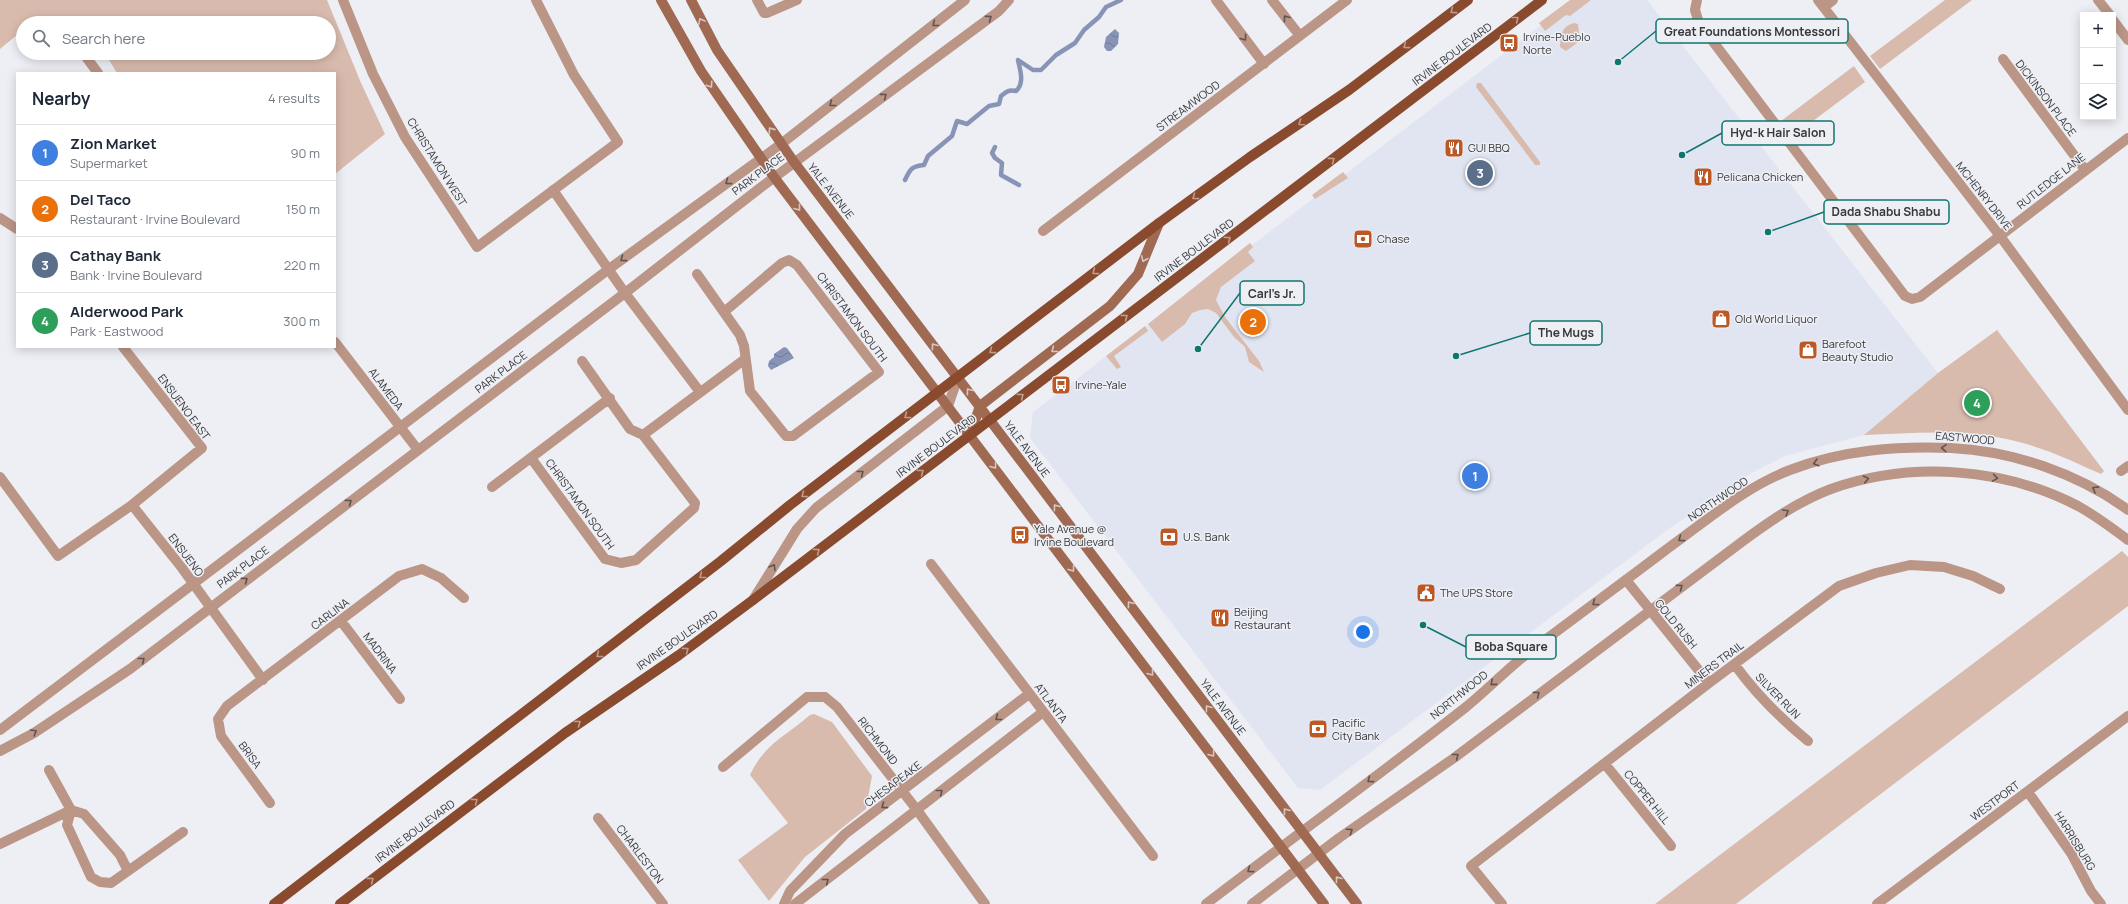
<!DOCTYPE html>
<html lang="en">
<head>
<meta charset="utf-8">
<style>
  body { margin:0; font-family:Manrope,sans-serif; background:#f2f2f3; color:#1f2937 }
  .controls { position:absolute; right:12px; top:12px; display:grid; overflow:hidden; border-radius:0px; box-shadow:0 2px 10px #0003 }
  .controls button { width:36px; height:36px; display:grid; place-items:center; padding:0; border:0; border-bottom:1px solid #e0e1e3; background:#fff; color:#1f2937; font:20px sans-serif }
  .you { position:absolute; left:1363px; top:632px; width:14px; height:14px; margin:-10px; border:3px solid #fff; border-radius:50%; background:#1a73e8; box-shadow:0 0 0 6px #1a73e833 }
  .badge { display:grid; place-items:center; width:26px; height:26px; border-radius:50%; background:#bd5825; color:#fff; font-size:13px; font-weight:700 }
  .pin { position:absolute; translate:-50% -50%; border:2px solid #fff; box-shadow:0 1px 4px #0006 }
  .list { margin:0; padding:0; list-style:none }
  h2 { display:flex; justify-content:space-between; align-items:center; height:52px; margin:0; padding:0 16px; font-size:17px }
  h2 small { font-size:13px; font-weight:400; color:#747a83 }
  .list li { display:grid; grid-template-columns:26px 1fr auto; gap:12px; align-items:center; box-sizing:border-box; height:56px; padding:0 16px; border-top:1px solid #e0e1e3 }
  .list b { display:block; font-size:15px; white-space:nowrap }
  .list p { margin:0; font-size:13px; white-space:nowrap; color:#747a83 }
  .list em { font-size:13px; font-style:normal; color:#747a83 }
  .icon { flex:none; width:22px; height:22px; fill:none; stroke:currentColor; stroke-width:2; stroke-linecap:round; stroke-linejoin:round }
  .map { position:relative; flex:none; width:2128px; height:904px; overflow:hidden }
  .search { position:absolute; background:#fff; box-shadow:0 2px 10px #0003; left:16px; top:16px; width:320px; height:44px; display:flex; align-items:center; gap:10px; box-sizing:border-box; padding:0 14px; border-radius:22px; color:#747a83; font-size:15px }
  .panel { position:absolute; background:#fff; box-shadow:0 2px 10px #0003; left:16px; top:72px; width:320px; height:276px; border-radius:0px }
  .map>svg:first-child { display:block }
</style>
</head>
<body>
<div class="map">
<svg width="2128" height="904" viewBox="0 0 2128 904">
  <defs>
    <pattern id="water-waves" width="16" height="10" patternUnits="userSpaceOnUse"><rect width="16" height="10" fill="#8894b6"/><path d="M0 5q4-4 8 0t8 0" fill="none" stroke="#707a95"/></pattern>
  </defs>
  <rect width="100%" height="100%" fill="#edeff5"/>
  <path fill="#e1e5f2" d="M1574 0H1647L1938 373 1864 435 1785 456 1753 472 1667 530 1320 790 1298 788 1030 438 1033 412Z"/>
  <path fill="#d9bbae" d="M0 0H327L361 83 385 134 335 174V73H117L109 60V53H329V23H96L82 16 66 23H23V30L0 49Z
    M1570 0H1591L1570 16 1566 15 1545 31 1539 23Z
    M1945 0H1972L1880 69 1870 56Z
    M1574 23 1578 24 1580 41 1566 51 1560 47C1561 36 1561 26 1574 23Z
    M1854 66 1865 82 1793 136 1781 121Z
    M1477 83H1481L1540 162V165H1535L1476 87Z
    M1343 172 1348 178 1315 199 1312 195Z
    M1250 243 1253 247 1248 252 1255 261 1221 287 1216 300 1225 317 1259 361 1264 372 1249 362 1245 347 1234 337 1216 313 1208 309 1200 310 1192 313 1185 324 1162 342 1148 324Z
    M1145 326 1148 331 1114 356 1121 367 1117 369 1106 356Z
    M1997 330 2104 471 2101 474C2074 462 2047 449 2019 442 1969 428 1915 433 1864 435L1938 373Z
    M2122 551 2128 557V606L1736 904H1655Z
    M814 714 832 722 872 776 866 809 805 857 769 901 738 860 788 823 750 775C765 743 785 737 810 715Z"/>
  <path fill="url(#water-waves)" d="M1115 29 1119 33 1118 44 1111 51H1107L1104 47 1106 37Z
    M784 347 787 348 794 358 771 370 768 366 769 361 774 357V354Z"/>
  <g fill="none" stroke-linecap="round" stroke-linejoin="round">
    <path stroke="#8894b6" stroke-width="4.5" d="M995 147 992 153 995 158 1002 163 1001 175 1019 185
      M905 180C910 169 912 166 924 165L928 156 952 136 957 121 967 124 989 106 999 104 1001 96C1006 92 1009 89 1016 91 1025 83 1020 70 1018 60L1033 70H1041L1056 55 1075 43 1084 30 1099 17 1106 7 1121 0"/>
    <path stroke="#bb9686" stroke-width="10" d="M343 0 373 74 405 137 477 247 618 142 574 75 536 0
      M757 0 764 13H767L797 0
      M1216 0 1264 64
      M1272 0 1300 36
      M1697 0 1695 10 1699 23 1905 296 1912 299 1920 297 2128 138
      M1818 0 2000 236 2128 410
      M2098 0 2110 15
      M1824 7 1833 0
      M2113 20 2128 40
      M83 53 98 73
      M2003 59 2085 170
      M553 190 625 293 700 392
      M0 218 17 229
      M1043 231 1347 0
      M697 274 740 335 744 346 750 391 786 436H793L879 372 797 265 789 260 782 263 724 312
      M335 342 418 450
      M643 435 745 359
      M531 458 605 559 621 563 636 560 694 508 695 503 643 435 630 429 582 361
      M2121 471 2128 466
      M0 477 58 556 132 505 202 448 123 347
      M492 487 610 398
      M132 505 182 568 263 680
      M931 564 1153 856
      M1626 580 1709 683
      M341 621 400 699
      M1735 665C1756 694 1780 718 1808 741
      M1605 764 1671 846
      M723 767 807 697H825L837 707 917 810 985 904
      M49 770 71 810 67 825 91 877 100 882 111 883 128 871
      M2028 792 2071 853 2091 891 2101 904
      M270 803 221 736 218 719 227 706 399 576 422 569 441 578 464 598
      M598 818 663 904
      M0 844 71 810 84 814 120 855 128 871 183 832
      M784 904 790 891 845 834 1029 694
      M795 904 1043 712
      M1502 904 1471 866 1709 683 1839 586 1876 573 1910 565 1944 567 1973 576 2000 589
      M1877 904 2128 716"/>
    <path stroke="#bb9686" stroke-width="10" d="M753 600 797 529 816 508 948 406 958 377
      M0 730 609 269 781 144 965 0
      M0 751 34 733 130 669 625 293 760 188 999 11 1009 0
      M1206 904C1292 838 1381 774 1466 707 1487 690 1506 670 1528 653 1574 618 1621 584 1667 549 1706 521 1745 487 1790 470 1842 450 1896 446 1951 448 2012 451 2078 473 2128 510
      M1252 904 1339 838 1454 758 1743 541C1770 521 1799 501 1831 489 1910 461 2003 467 2078 506 2096 516 2112 528 2128 540"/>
    <path stroke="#a06a52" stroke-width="10" d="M661 0 701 71 774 177 1324 904
      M691 0 717 50 794 162 1357 904
      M970 435 980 406 1110 306 1138 274 1159 223"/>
    <path stroke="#8a4a2d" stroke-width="10" d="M274 904 721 561 790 505 1159 223 1250 157 1349 90 1468 0
      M340 904 565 733 679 655 753 600 1542 0"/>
  </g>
  <defs><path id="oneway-chevron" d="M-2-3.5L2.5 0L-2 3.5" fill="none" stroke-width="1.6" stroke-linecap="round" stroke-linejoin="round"/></defs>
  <g stroke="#bc9c91">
    <use href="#oneway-chevron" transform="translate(1453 11) rotate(143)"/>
    <use href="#oneway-chevron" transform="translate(1516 19) rotate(-38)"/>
    <use href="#oneway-chevron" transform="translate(1406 46) rotate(143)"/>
    <use href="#oneway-chevron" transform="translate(1301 123) rotate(145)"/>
    <use href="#oneway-chevron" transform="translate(1332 160) rotate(-37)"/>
    <use href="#oneway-chevron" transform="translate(1195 197) rotate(144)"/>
    <use href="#oneway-chevron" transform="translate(1228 239) rotate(-37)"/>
    <use href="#oneway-chevron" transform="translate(1095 272) rotate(143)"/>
    <use href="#oneway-chevron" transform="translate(1125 317) rotate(-37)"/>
    <use href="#oneway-chevron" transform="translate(992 351) rotate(143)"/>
    <use href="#oneway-chevron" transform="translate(1021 396) rotate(-37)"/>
    <use href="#oneway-chevron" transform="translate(907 416) rotate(143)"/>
    <use href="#oneway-chevron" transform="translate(921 472) rotate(-37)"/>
    <use href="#oneway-chevron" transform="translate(804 495) rotate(143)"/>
    <use href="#oneway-chevron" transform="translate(817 551) rotate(-37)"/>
    <use href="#oneway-chevron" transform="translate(702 576) rotate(142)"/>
    <use href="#oneway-chevron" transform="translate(686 650) rotate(-37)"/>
    <use href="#oneway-chevron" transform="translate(599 655) rotate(142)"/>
    <use href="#oneway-chevron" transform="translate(578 723) rotate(-36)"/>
    <use href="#oneway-chevron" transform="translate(475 801) rotate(-37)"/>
    <use href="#oneway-chevron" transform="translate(371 880) rotate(-37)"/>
  </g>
  <g stroke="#5f5451">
    <use href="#oneway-chevron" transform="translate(989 18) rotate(-36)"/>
    <use href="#oneway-chevron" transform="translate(1286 18) rotate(-128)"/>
    <use href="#oneway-chevron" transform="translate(935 24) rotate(142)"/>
    <use href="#oneway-chevron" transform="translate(1244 38) rotate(53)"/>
    <use href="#oneway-chevron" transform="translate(884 96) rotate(-37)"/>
    <use href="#oneway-chevron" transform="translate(832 104) rotate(142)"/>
    <use href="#oneway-chevron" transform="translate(728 182) rotate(144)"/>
    <use href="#oneway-chevron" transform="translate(623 259) rotate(144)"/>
    <use href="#oneway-chevron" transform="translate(1944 448) rotate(-178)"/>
    <use href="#oneway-chevron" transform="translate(1816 463) rotate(164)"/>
    <use href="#oneway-chevron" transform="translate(861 473) rotate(-38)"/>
    <use href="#oneway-chevron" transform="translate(1995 478) rotate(9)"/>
    <use href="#oneway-chevron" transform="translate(1866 479) rotate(-12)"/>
    <use href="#oneway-chevron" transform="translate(2095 489) rotate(-151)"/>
    <use href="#oneway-chevron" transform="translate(349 502) rotate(-37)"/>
    <use href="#oneway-chevron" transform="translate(1786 512) rotate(-30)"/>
    <use href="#oneway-chevron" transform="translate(1681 539) rotate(143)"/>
    <use href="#oneway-chevron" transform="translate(773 567) rotate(-59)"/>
    <use href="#oneway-chevron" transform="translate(245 580) rotate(-37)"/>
    <use href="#oneway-chevron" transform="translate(1680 587) rotate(-37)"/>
    <use href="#oneway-chevron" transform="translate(1595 603) rotate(143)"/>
    <use href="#oneway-chevron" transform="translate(142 660) rotate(-38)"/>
    <use href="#oneway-chevron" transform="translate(1493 683) rotate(139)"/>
    <use href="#oneway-chevron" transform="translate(1537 694) rotate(-37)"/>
    <use href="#oneway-chevron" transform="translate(998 718) rotate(142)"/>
    <use href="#oneway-chevron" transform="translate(34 732) rotate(-31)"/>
    <use href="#oneway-chevron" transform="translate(1456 756) rotate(-38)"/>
    <use href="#oneway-chevron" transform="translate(1370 780) rotate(143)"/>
    <use href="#oneway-chevron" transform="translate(940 792) rotate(-38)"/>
    <use href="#oneway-chevron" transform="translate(884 806) rotate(144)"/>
    <use href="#oneway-chevron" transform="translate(1350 831) rotate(-34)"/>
    <use href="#oneway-chevron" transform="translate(1250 870) rotate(143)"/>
    <use href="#oneway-chevron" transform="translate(826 881) rotate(-38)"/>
  </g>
  <g stroke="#d6c7c4">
    <use href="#oneway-chevron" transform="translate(701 21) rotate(-118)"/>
    <use href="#oneway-chevron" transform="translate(710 85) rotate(56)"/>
    <use href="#oneway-chevron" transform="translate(771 130) rotate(-125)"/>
    <use href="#oneway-chevron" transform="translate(798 208) rotate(52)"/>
    <use href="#oneway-chevron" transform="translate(1144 259) rotate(113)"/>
    <use href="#oneway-chevron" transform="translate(934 346) rotate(-127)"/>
    <use href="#oneway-chevron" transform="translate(1054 350) rotate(142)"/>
    <use href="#oneway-chevron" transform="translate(969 391) rotate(-127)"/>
    <use href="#oneway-chevron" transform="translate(994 466) rotate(53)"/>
    <use href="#oneway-chevron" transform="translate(1056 507) rotate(-127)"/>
    <use href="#oneway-chevron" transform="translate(1072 569) rotate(53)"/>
    <use href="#oneway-chevron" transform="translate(1130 604) rotate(-126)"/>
    <use href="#oneway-chevron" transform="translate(1151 673) rotate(53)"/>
    <use href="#oneway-chevron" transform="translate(1208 708) rotate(-127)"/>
    <use href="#oneway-chevron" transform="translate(1212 754) rotate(53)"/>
    <use href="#oneway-chevron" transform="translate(1286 811) rotate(-127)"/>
    <use href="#oneway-chevron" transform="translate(1338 879) rotate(-128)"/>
  </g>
  <defs>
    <g id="bus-square" transform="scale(1)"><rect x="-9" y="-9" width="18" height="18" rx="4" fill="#bd5825" stroke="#edeff5"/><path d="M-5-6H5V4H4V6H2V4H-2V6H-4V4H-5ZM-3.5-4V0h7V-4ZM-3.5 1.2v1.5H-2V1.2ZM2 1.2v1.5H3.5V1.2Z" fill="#fff"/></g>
    <g id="restaurant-square" transform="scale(1)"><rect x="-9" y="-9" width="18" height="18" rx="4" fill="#bd5825" stroke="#edeff5"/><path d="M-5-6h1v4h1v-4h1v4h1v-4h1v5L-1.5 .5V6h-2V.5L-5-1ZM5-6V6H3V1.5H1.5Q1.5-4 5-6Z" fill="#fff"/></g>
    <g id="bank-square" transform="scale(1)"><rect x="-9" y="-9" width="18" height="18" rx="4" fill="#bd5825" stroke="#edeff5"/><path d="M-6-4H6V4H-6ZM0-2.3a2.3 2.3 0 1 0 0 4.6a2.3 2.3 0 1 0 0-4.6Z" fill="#fff"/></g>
    <g id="shop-square" transform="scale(1)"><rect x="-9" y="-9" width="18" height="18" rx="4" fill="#bd5825" stroke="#edeff5"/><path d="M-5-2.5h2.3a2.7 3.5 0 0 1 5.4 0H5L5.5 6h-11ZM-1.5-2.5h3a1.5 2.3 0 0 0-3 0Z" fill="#fff"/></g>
    <g id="civic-square" transform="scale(1)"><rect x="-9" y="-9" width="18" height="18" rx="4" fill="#bd5825" stroke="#edeff5"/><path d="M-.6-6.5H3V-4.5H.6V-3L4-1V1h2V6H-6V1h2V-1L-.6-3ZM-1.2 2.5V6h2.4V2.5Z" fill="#fff"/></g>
  </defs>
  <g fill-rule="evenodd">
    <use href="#bus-square" x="1509" y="43"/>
    <use href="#restaurant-square" x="1454" y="148"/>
    <use href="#restaurant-square" x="1703" y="177"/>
    <use href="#bank-square" x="1363" y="239"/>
    <use href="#shop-square" x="1721" y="319"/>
    <use href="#shop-square" x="1808" y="350"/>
    <use href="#bus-square" x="1061" y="385"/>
    <use href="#bus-square" x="1020" y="535"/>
    <use href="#bank-square" x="1169" y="537"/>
    <use href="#civic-square" x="1426" y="593"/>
    <use href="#restaurant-square" x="1220" y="618"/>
    <use href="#bank-square" x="1318" y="729"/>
  </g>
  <g text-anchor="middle" stroke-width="3" stroke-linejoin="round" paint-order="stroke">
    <g font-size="11" fill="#37383a" stroke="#edeff5" text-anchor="start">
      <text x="1523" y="41">Irvine-Pueblo<tspan x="1523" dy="13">Norte</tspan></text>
      <text x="1468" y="152">GUI BBQ</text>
      <text x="1717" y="181">Pelicana Chicken</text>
      <text x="1377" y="243">Chase</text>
      <text x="1735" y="323">Old World Liquor</text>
      <text x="1822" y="348">Barefoot<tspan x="1822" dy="13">Beauty Studio</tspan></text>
      <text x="1075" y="389">Irvine-Yale</text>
      <text x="1034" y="533">Yale Avenue @<tspan x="1034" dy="13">Irvine Boulevard</tspan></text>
      <text x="1183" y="541">U.S. Bank</text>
      <text x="1440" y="597">The UPS Store</text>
      <text x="1234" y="616">Beijing<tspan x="1234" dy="13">Restaurant</tspan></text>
      <text x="1332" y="727">Pacific<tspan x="1332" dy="13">City Bank</tspan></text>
    </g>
    <g font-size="11" fill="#37383a" stroke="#edeff5">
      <text transform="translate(1452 54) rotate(-37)" y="4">IRVINE BOULEVARD</text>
      <text transform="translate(2046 98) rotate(53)" y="4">DICKINSON PLACE</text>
      <text transform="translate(1188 106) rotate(-37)" y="4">STREAMWOOD</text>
      <text transform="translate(437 162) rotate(58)" y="4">CHRISTAMON WEST</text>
      <text transform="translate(758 174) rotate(-37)" y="4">PARK PLACE</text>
      <text transform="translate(2051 181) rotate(-38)" y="4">RUTLEDGE LANE</text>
      <text transform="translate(831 191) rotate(52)" y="4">YALE AVENUE</text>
      <text transform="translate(1984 196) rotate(52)" y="4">MCHENRY DRIVE</text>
      <text transform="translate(1194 250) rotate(-37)" y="4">IRVINE BOULEVARD</text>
      <text transform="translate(852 317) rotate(53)" y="4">CHRISTAMON SOUTH</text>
      <text transform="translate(501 372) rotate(-37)" y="4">PARK PLACE</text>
      <text transform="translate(386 389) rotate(53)" y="4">ALAMEDA</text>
      <text transform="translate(184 407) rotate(53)" y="4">ENSUENO EAST</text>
      <text transform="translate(1965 438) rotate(5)" y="4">EASTWOOD</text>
      <text transform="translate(936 446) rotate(-37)" y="4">IRVINE BOULEVARD</text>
      <text transform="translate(1027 449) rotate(53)" y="4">YALE AVENUE</text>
      <text transform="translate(1718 499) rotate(-34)" y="4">NORTHWOOD</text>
      <text transform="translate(580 504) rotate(54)" y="4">CHRISTAMON SOUTH</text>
      <text transform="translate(186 555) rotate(53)" y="4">ENSUENO</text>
      <text transform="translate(243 567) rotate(-37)" y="4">PARK PLACE</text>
      <text transform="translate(330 614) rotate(-37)" y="4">CARLINA</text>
      <text transform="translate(1676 624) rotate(51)" y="4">GOLD RUSH</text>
      <text transform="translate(677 640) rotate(-35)" y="4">IRVINE BOULEVARD</text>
      <text transform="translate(380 653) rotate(53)" y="4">MADRINA</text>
      <text transform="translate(1714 665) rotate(-37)" y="4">MINERS TRAIL</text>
      <text transform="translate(1459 695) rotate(-39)" y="4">NORTHWOOD</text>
      <text transform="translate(1778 696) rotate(46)" y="4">SILVER RUN</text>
      <text transform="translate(1051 703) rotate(53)" y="4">ATLANTA</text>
      <text transform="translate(1223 707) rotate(53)" y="4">YALE AVENUE</text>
      <text transform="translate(878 741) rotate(52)" y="4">RICHMOND</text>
      <text transform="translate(250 755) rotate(54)" y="4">BRISA</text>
      <text transform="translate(893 784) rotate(-37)" y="4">CHESAPEAKE</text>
      <text transform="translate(1647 797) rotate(51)" y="4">COPPER HILL</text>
      <text transform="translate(1995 801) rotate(-37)" y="4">WESTPORT</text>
      <text transform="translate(415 831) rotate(-37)" y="4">IRVINE BOULEVARD</text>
      <text transform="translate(2075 841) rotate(58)" y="4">HARRISBURG</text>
      <text transform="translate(640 854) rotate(53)" y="4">CHARLESTON</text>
    </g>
  </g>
  <path fill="none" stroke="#0f766e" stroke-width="1.5" d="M1618 62L1656 31M1682 155L1722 133M1768 232L1824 212M1198 349L1240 293M1456 356L1530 333M1423 625L1466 647"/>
  <g fill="#0f766e" stroke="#edeff5" stroke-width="1.5">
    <circle cx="1618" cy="62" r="4"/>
    <circle cx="1682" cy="155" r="4"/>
    <circle cx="1768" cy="232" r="4"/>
    <circle cx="1198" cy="349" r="4"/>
    <circle cx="1456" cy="356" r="4"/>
    <circle cx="1423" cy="625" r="4"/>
  </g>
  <g fill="#edeff5" stroke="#0f766e" stroke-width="1.5">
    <rect x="1656" y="19" width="192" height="24" rx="4"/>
    <rect x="1722" y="121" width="112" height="24" rx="4"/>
    <rect x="1824" y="200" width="125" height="24" rx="4"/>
    <rect x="1240" y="281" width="64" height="24" rx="4"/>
    <rect x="1530" y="321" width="72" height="24" rx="4"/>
    <rect x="1466" y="635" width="90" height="24" rx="4"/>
  </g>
  <g font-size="12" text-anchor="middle" font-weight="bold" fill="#37383a">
    <text x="1752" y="36">Great Foundations Montessori</text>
    <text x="1778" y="137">Hyd-k Hair Salon</text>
    <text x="1886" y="216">Dada Shabu Shabu</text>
    <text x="1272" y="298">Carl's Jr.</text>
    <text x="1566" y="337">The Mugs</text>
    <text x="1511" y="651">Boba Square</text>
  </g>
</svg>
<div class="controls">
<button>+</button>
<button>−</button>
<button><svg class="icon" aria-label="layers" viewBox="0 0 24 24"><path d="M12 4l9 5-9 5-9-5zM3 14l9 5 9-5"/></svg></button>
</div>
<div class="you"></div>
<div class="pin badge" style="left:1475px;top:476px;background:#3f7fe0">1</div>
<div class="pin badge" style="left:1253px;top:322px;background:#e8710a">2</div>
<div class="pin badge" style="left:1480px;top:173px;background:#5c6f8a">3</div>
<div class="pin badge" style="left:1977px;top:403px;background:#2e9e5b">4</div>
<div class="search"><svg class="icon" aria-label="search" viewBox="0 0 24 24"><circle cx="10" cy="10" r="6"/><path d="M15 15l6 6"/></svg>Search here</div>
<section class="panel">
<h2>Nearby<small>4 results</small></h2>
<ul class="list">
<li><span class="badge" style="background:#3f7fe0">1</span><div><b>Zion Market</b><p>Supermarket</p></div><em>90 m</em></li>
<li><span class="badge" style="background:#e8710a">2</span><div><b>Del Taco</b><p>Restaurant · Irvine Boulevard</p></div><em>150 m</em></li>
<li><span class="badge" style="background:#5c6f8a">3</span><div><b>Cathay Bank</b><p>Bank · Irvine Boulevard</p></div><em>220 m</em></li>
<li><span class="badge" style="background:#2e9e5b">4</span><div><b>Alderwood Park</b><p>Park · Eastwood</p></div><em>300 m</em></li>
</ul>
</section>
</div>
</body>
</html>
